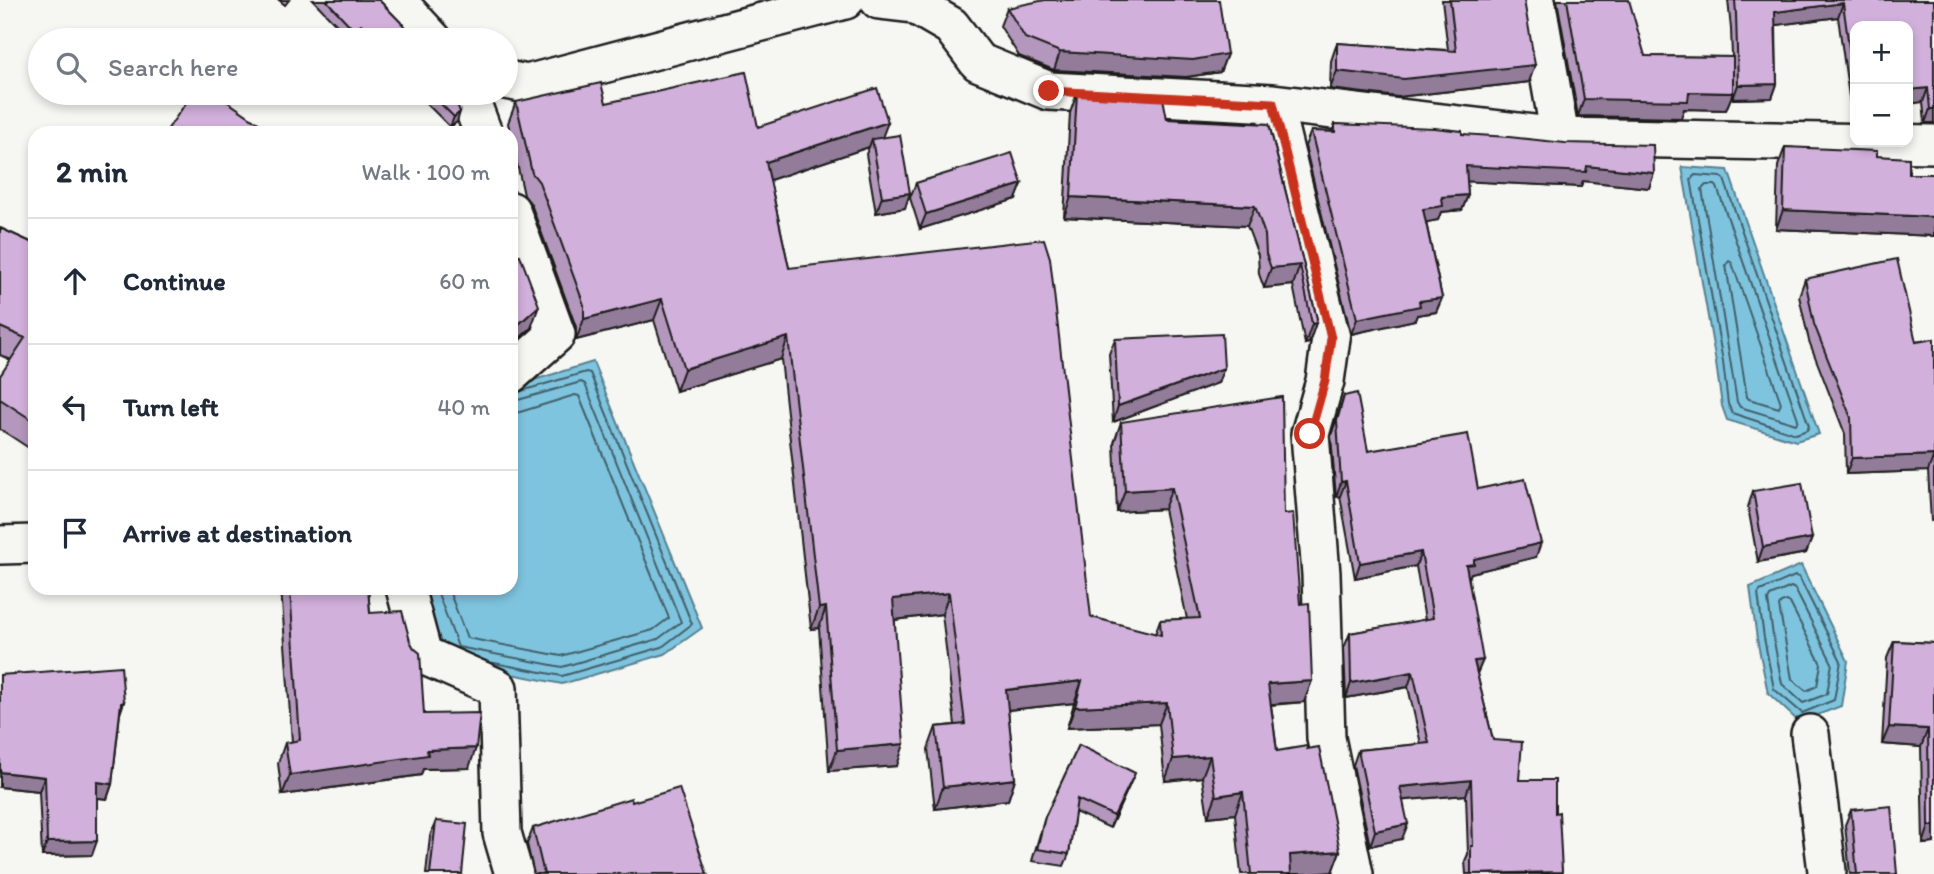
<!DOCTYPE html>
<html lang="en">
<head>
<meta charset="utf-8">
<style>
  body { margin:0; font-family:Itim,sans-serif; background:#f6f6f7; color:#1f2937 }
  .controls { position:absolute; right:21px; top:21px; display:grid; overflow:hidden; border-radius:14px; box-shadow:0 4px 10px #0003 }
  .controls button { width:63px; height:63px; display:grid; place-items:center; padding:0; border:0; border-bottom:2px solid #e0e1e3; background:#fff; color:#1f2937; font:35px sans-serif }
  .stop { position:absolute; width:21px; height:21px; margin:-16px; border:5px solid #c8321e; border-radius:50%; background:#fff }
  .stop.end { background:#c8321e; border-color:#fff; box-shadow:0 2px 7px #0008 }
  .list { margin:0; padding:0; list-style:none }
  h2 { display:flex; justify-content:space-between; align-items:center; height:91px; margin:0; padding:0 28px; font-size:30px }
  h2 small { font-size:23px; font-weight:400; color:#747a83 }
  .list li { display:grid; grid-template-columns:46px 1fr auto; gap:21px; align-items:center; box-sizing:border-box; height:126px; padding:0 28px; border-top:2px solid #e0e1e3 }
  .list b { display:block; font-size:26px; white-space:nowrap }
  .list em { font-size:23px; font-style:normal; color:#747a83 }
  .icon { flex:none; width:38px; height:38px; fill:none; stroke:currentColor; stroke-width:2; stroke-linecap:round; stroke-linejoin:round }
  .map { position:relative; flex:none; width:1934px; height:874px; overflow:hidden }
  .search { position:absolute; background:#fff; box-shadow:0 4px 10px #0003; left:28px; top:28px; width:490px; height:77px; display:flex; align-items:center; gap:18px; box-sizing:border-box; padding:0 24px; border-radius:38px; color:#747a83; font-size:26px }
  .panel { position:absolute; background:#fff; box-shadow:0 4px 10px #0003; left:28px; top:126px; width:490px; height:469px; border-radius:21px }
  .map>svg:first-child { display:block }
</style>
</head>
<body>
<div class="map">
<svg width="1934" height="874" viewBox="0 0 1934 874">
  <rect width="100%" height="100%" fill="#f6f6f2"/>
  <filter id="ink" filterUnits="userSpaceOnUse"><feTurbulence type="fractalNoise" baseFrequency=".0143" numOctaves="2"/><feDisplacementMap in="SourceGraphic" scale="14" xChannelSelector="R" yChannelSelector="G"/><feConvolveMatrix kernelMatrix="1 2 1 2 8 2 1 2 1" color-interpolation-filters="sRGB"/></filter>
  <g filter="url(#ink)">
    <path fill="#7ec4de" stroke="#578190" stroke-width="2" d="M1682 167 1728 170 1819 434 1796 441 1727 420 1722 406 1716 363Z
      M593 362 702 628 665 654 562 684 446 661 420 588H511V387Z
      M1801 565 1848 661 1841 706 1799 722 1768 693 1757 639 1750 587Z"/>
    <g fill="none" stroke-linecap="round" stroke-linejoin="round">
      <path stroke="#435f6a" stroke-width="2" d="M1695 175 1721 177 1724 179 1809 426 1807 430 1796 434 1732 413 1728 404 1723 362 1691 179Z
        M1706 185H1715L1717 187 1798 419 1796 424 1740 407 1737 402 1702 189Z
        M1729 261 1732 263 1781 403 1779 408 1749 399 1747 397 1726 265Z
        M1795 576 1799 577 1841 661 1834 700 1802 713 1774 689 1764 638 1758 594 1760 591Z
        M1791 587 1795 589 1832 663 1827 694 1803 703 1782 684 1773 636 1768 600 1770 596Z
        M436 588 458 647 562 667 658 639 681 622 585 384 581 382 511 402
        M448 588 467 638 561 656 653 630 669 618 579 396 575 395 520 412 511 413
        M1787 601 1790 603 1821 664 1817 686 1806 691 1792 679 1779 606 1781 603Z
        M489 662 562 676 662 647 692 624 590 373 586 372 518 392"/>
      <g stroke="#1c1c1c" stroke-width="42">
        <path id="street" d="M396 0 433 40
          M879 0 913 4 951 26 978 62 1049 91 1273 103 1560 137 1934 144
          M1536 0 1560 137
          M506 80 527 84 845 0
          M468 93 483 133
          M1273 103 1331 338 1325 381 1310 434 1321 574 1326 738 1354 874
          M511 211 556 334 511 374
          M0 545 35 544
          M405 588 423 655 498 688 502 833 514 874
          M1810 734 1827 871"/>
      </g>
      <use href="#street" stroke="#f6f6f2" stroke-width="37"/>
    </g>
    <path fill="#b497bc" stroke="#1c1c1c" stroke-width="2" d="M279 0H289L285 5Z
      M313 0H379L418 40H364L358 33 351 40Z
      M1442 0H1524L1529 82 1398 97 1330 89 1331 61 1337 43 1448 50Z
      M1557 0H1617L1645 56 1732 57 1731 29 1728 0H1934V123H1925L1923 102 1855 26V110L1851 111 1838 17 1776 25 1777 84 1772 98 1733 99V91L1726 110 1684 109 1681 118 1578 116Z
      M1007 8 1227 54 1220 72 1186 77 1054 70 1019 56 1000 26Z
      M416 93H453L457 122 450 127Z
      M1077 93 1167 119 1269 124 1317 319 1309 343 1305 344 1293 285 1264 288 1259 274 1258 255 1247 226 1064 217 1070 113Z
      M516 102 606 103 758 127 882 137 905 208 876 213 866 154 869 147 770 180 789 268 1091 617 1155 634 1160 620 1187 619 1164 509 1117 512 1114 443 1121 422 1284 514 1304 702 1271 705 1277 751 1340 851 1332 872 1310 874H1241L1235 814 1208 817 1202 777 1165 781 1159 724 1067 728 1074 703 1008 710 1015 779 1008 800 935 809 928 749 936 727 955 725 942 614 895 620 897 766 829 771 819 628 811 629 781 359 676 391 654 320 576 340V327L531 204 524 195 508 123Z
      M1335 124 1462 134 1654 173 1649 188 1583 181 1581 187 1467 181 1468 195 1462 210 1441 212 1438 220 1426 222 1442 298 1436 312 1417 315 1415 320 1351 334 1305 146 1311 131 1332 132Z
      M1785 147 1877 156 1909 174H1934V236L1776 229 1778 166Z
      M916 183 1022 184 1016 199 920 229 910 198Z
      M0 228 35 244V452L0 429V376L11 360 0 355Z
      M1805 279 1916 342 1934 339V520L1931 521 1928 471 1846 474 1845 434 1809 341 1799 296Z
      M1115 339 1218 383 1113 422 1109 354Z
      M1344 396 1368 451 1478 489 1536 557 1471 573 1469 578 1477 674 1493 740 1519 780 1555 813 1562 872V874H1466L1465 861 1468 854 1466 795 1403 800 1402 839 1370 846 1353 765 1358 750 1421 744 1408 687 1346 698 1344 648 1350 633 1425 620 1416 566 1355 578 1340 496 1336 497 1331 436Z
      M1753 491 1812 538 1806 553 1758 562 1748 507Z
      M281 588H368L370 613 424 714 469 768 423 769 421 775 282 795 278 763 285 743 292 742Z
      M1894 641 1934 643V843L1923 844 1921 747 1882 744 1887 658Z
      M124 702 120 714 112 784 107 799 97 798 92 855 42 856 39 791 0 787Z
      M1079 745 1130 784 1110 828 1075 812 1069 854 1064 866 1032 861 1045 817Z
      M632 802 707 874H534L527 844 533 828Z
      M1851 810 1897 874H1850L1845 825Z
      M436 821 462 874H426L430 836Z"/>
    <path fill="#927b99" stroke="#1c1c1c" stroke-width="2" d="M1843 3 1838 17 1770 26 1775 12Z
      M361 24 358 33 351 40 354 30Z
      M1060 52 1227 54 1220 72 1186 77 1054 70Z
      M1535 65 1529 82 1398 97 1330 89 1337 71Z
      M1777 84 1772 98 1733 99 1738 85Z
      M1928 88 1923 102 1908 104V90Z
      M1689 92 1733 93 1726 110 1684 109 1681 118 1578 116 1584 99Z
      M1855 99V110L1851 111Z
      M1930 109H1934V123H1925Z
      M460 112 457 122 450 127 454 117Z
      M888 122 880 143 872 139 869 147 758 184 766 162Z
      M1466 166H1587L1654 173 1649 188 1583 181 1581 187 1460 181Z
      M1022 184 1016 199 920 229 926 214Z
      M910 193 905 208 876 213 882 197Z
      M1468 195 1462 210 1441 212 1438 220 1418 224 1423 209 1442 197Z
      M1071 197 1255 206 1247 226 1064 217Z
      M1783 210 1934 217V236L1776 229Z
      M1300 265 1293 285 1264 288 1271 268Z
      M1442 298 1436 312 1417 315 1415 320 1351 334 1357 319 1419 301Z
      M662 299 654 320 576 340 584 319Z
      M539 306 531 328 511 346V331Z
      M1316 323 1309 343 1305 344 1312 324Z
      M788 337 781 359 676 391 684 369Z
      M1224 368 1218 383 1113 422 1118 406Z
      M1934 455 1928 471 1846 474 1852 458Z
      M1346 481 1340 496 1336 497 1341 482Z
      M1172 488 1164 509 1117 512 1125 491Z
      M1812 538 1806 553 1758 562 1763 547Z
      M1541 543 1536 557 1471 573 1469 578 1461 580 1466 565 1474 559Z
      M1421 552 1416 566 1355 578 1360 563Z
      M949 593 942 614 886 621 893 599Z
      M826 607 819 628 811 629 819 608Z
      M1483 660 1477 674 1474 661Z
      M1413 672 1408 687 1346 698 1351 683Z
      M1082 681 1074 703 998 711 1006 690Z
      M1312 681 1304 702 1260 705 1268 684Z
      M1167 703 1159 724 1067 728 1075 707Z
      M1889 727 1928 729 1921 747 1882 744Z
      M904 744 897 766 829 771 837 750Z
      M476 748 469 768 423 769 421 775 282 795 290 775 427 750Z
      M1210 756 1202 777 1165 781 1173 759Z
      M0 772 45 777 39 791 0 787Z
      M1135 773 1110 828 1114 816Z
      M1015 779 1008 800 935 809 943 787Z
      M1471 780 1466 795 1395 801 1400 787Z
      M97 782 112 784 107 799 92 797Z
      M1243 792 1235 814 1208 817 1216 796Z
      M1408 824 1402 839 1370 846 1375 831Z
      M1929 826H1934V843L1923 844Z
      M97 841 92 855 42 856 47 842Z
      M1340 851 1332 872 1310 874H1283L1290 855Z
      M1562 872V874H1503Z"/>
    <path fill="#d1b0db" stroke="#1c1c1c" stroke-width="2" d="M326 0H379L418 40H378L361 24 354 30Z
      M1045 0H1219L1227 54 1193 60 1060 52 1025 38 1007 8Z
      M1450 0H1524L1535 65 1404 79 1337 71V43L1456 51Z
      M1567 0H1629L1645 56 1733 57V93L1689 92 1688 101 1584 99Z
      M1735 0H1934V109H1930L1928 88 1908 90V26H1855V91L1843 3 1775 12 1777 84 1738 85 1736 14Z
      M746 72 758 127 877 88 888 122 766 162 789 268 1044 239 1050 258 1091 617 1161 635 1160 620 1200 618 1172 488 1125 491 1121 422 1282 397 1284 514 1293 513 1300 604 1309 603 1312 681 1268 684 1277 751 1307 746V749L1319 747 1340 851 1290 855 1291 874H1251L1243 792 1216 796 1210 756 1173 759 1167 703 1075 707 1082 681 1006 690 1015 779 943 787 936 727 965 724 949 593 893 599 904 744 837 750 826 607 819 608 788 337 684 369 662 299 584 319V305L539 182 532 173 516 102 601 83 606 103Z
      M193 93H215L273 133H165Z
      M430 93H453L460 112 454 117Z
      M1077 93 1163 98 1167 119 1269 124 1317 319 1316 323 1312 324 1300 265 1271 268 1266 254 1265 235 1255 206 1071 197Z
      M1335 124 1435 128 1462 131V134L1509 137 1565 143 1653 145 1654 173 1587 166 1586 172 1466 166 1468 195 1442 197 1443 206 1423 209 1442 298 1419 301 1420 306 1357 319 1311 131 1335 132Z
      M900 135 910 193 882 197 872 139Z
      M1785 147 1877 151V156L1909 158V174H1934V217L1783 210Z
      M1012 153 1022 184 926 214 916 183Z
      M0 228 35 244V422L0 399V376L25 338 0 327Z
      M520 255 539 306 511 331V257Z
      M1897 259 1916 342 1934 339V462V455L1852 458 1851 418 1814 324 1805 279Z
      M1222 334 1224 368 1118 406 1115 339Z
      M1357 393 1368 451 1468 434 1478 489 1525 479 1541 543 1474 559V564L1466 565 1483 660 1474 661 1493 740 1522 742 1519 780H1555V813L1559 812 1562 872 1471 874V846H1473L1471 780 1400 787 1408 824 1375 831 1358 750 1429 743 1413 672 1351 683 1350 633 1433 618 1421 552 1360 563 1346 481 1341 482 1337 421 1344 396Z
      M1802 483 1812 538 1763 547 1753 491Z
      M290 588H368L370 613 402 611 410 641 414 648 420 653 424 714 480 713 476 748 427 750 428 755 290 775 285 743 300 740Z
      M1894 641 1934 643V826H1929L1928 729 1889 727Z
      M121 666 124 702 121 703 112 784 97 782V841L47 842 45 777 0 772V675Z
      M1079 745 1135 773 1114 816 1077 799 1069 854 1037 849 1045 817Z
      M679 788 707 874H544L533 828 631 798 632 802Z
      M1891 806 1897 874H1857L1851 810Z
      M436 821 467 824 462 874H430Z"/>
  </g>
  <g fill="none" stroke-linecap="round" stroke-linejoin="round" filter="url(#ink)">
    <path stroke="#c8321e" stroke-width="9" d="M1049 91 1273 103 1331 338 1325 381 1310 434"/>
  </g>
</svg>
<div class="controls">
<button>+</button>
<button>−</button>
</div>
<div class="stop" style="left:1310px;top:434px"></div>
<div class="stop end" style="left:1049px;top:91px"></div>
<div class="search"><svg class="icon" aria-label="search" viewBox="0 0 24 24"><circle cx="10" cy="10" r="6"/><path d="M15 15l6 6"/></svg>Search here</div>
<section class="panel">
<h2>2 min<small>Walk · 100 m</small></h2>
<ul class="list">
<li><svg class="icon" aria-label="ahead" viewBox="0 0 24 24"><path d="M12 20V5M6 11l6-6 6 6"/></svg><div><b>Continue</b></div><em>60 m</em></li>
<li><svg class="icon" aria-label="left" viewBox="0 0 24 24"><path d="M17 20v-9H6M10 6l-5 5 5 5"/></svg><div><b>Turn left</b></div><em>40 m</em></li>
<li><svg class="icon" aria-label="arrive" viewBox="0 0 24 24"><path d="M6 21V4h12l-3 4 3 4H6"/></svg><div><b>Arrive at destination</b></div></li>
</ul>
</section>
</div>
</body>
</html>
